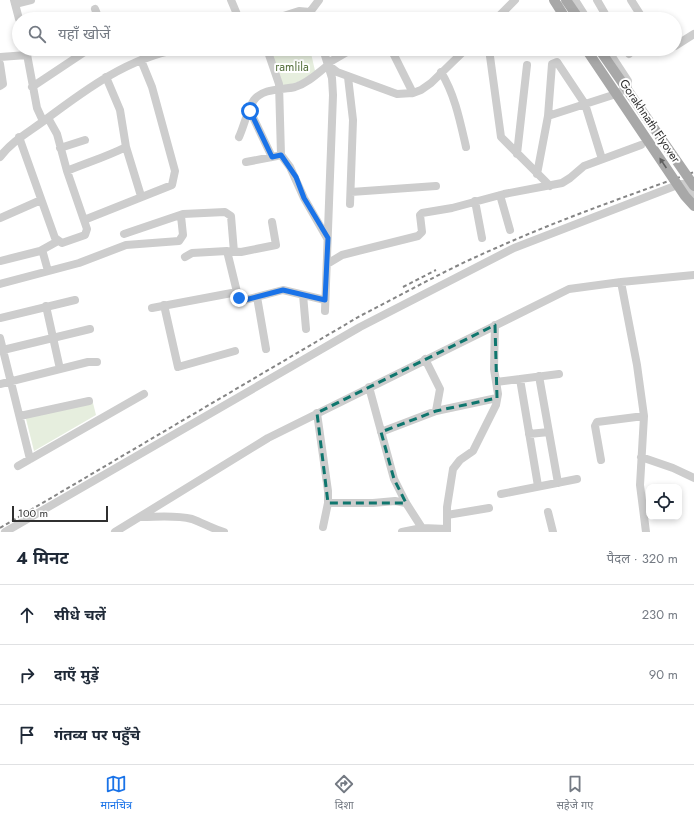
<!DOCTYPE html>
<html lang="hi">
<head>
<meta charset="utf-8">
<style>
  body { margin:0; font-family:Jost,"Noto Sans Devanagari",sans-serif; background:#f6f6f7; color:#1f2937 }
  .controls { position:absolute; right:12px; bottom:12px; display:grid; overflow:hidden; border-radius:8px; box-shadow:0 2px 6px #0003 }
  .controls button { width:36px; height:36px; display:grid; place-items:center; padding:0; border:0; border-bottom:1px solid #e0e1e3; background:#fff; color:#1f2937; font:20px sans-serif }
  .scale { position:absolute; left:12px; bottom:10px; width:96px; box-sizing:border-box; padding-left:4px; border:2px solid #303030; border-top:0; font-size:11px; line-height:14px; white-space:nowrap; color:#303030; -webkit-text-stroke:3px #fff; paint-order:stroke }
  .stop { position:absolute; width:12px; height:12px; margin:-9px; border:3px solid #1a73e8; border-radius:50%; background:#fff }
  .stop.end { background:#1a73e8; border-color:#fff; box-shadow:0 1px 4px #0008 }
  .list { margin:0; padding:0; list-style:none }
  h2 { display:flex; justify-content:space-between; align-items:center; height:52px; margin:0; padding:0 16px; font-size:17px }
  h2 small { font-size:13px; font-weight:400; color:#747a83 }
  .list li { display:grid; grid-template-columns:26px 1fr auto; gap:12px; align-items:center; box-sizing:border-box; height:60px; padding:0 16px; border-top:1px solid #e0e1e3 }
  .list b { display:block; font-size:15px; white-space:nowrap }
  .list em { font-size:13px; font-style:normal; color:#747a83 }
  .icon { flex:none; width:22px; height:22px; fill:none; stroke:currentColor; stroke-width:2; stroke-linecap:round; stroke-linejoin:round }
  .map { position:relative; flex:none; width:694px; height:532px; overflow:hidden }
  .search { position:absolute; background:#fff; box-shadow:0 2px 6px #0003; left:12px; right:12px; top:12px; height:44px; display:flex; align-items:center; gap:10px; box-sizing:border-box; padding:0 14px; border-radius:22px; color:#747a83; font-size:15px }
  .sheet { height:232px; background:#fff }
  nav { display:flex; justify-content:space-around; align-items:center; box-sizing:border-box; height:56px; border-top:1px solid #e0e1e3; background:#fff; font-size:11px; color:#747a83 }
  nav a { display:grid; justify-items:center; gap:2px }
  nav .on { color:#1a73e8 }
  .map>svg:first-child { display:block }
</style>
</head>
<body>
<div class="map">
<svg width="694" height="532" viewBox="0 0 694 532">
  <rect width="100%" height="100%" fill="#fff"/>
  <path fill="#e6eede" d="M266 49H310L316 75 279 89Z
    M92 399 96 415 34 451 25 415Z"/>
  <g fill="none" stroke-linecap="round" stroke-linejoin="round">
    <path stroke="#cdcdcd" stroke-width="8" d="M14 0 19 19
      M231 0 239 19
      M575 0 587 19
      M597 0 608 19
      M631 0 643 19
      M15 4 31 0
      M95 9 99 19
      M310 12 319 0
      M274 19 299 11 310 12 314 19
      M496 19 515 0
      M675 46 694 34
      M26 49 37 108 43 121
      M267 49 279 84 281 155 290 167 304 198 327 238
      M323 49 328 65 337 72 397 94 413 93 421 90 431 83 466 49
      M391 49 413 93
      M489 49 501 137 550 186
      M626 49 629 54
      M0 57 27 55
      M328 63 352 49
      M0 64 3 84 0 86
      M441 72C455 95 460 121 466 147
      M106 77 120 110 126 147 141 196
      M348 77 353 120 350 204
      M32 87 89 49
      M250 111 272 157
      M548 116 552 64 557 62 585 104 602 159
      M19 137 55 238 62 243 85 235 87 229 67 171 57 134 48 118
      M239 137C244 126 248 108 254 100 263 88 282 90 295 87 308 83 318 73 328 65L332 78 333 95 325 311
      M60 148 85 140
      M517 154 527 65
      M0 157C12 141 29 132 45 120 85 90 129 57 180 49
      M246 162 277 156
      M67 171C86 163 106 157 126 147
      M537 174 548 116 613 95 628 88V81L607 49
      M351 192 436 186
      M500 195 510 230
      M475 201 482 238
      M0 218 41 200
      M84 220 172 185 175 171 152 87 141 60
      M124 234 183 214 225 212 231 216 234 252
      M40 251 58 241
      M230 251 241 252 276 245 272 222
      M185 257 192 253 227 251 237 292
      M0 261 40 251 43 253 48 271
      M327 264 342 255 418 236 422 232 420 215 422 213 452 208 504 194 562 183 570 178 584 166 641 145
      M621 282 637 365 644 416 640 485 646 532
      M0 284 79 263 126 245 179 241 183 235 181 216
      M303 295 306 329
      M257 297 266 349
      M164 305 178 367 235 351
      M46 306 60 369
      M152 308 237 292 241 301 283 290 325 300
      M0 318 75 300
      M0 338 30 459
      M3 350 90 329
      M425 359 440 389 436 411
      M539 376 558 483
      M520 379 538 486
      M496 382 559 374
      M0 384 88 362H97
      M369 387 394 479 406 503 422 528
      M317 413 328 491V503L323 527
      M20 416 89 401
      M381 432 436 411 497 398
      M529 434 549 432
      M641 457 673 468 694 478
      M601 460 595 426 597 422 644 416
      M18 466 144 394
      M501 494 577 479
      M328 503H373L395 501 406 503
      M548 512 553 532
      M447 515 489 508
      M142 517C158 517 176 515 192 519 203 523 213 529 224 532
      M5 532 360 327 514 248 680 184H683L694 196
      M115 532 268 438 569 289 621 282 694 275
      M402 532 422 528 447 529
      M447 532V507L453 469 460 460 473 451 496 405 498 394 494 369 495 325"/>
    <path stroke="#a8a8a8" stroke-width="10" d="M554 0 566 19
      M566 0 579 19"/>
    <path stroke="#858585" stroke-width="2" stroke-dasharray="4 3" stroke-linecap="butt" d="M403 287 436 270
      M0 528 360 316C405 293 449 268 496 248 561 219 627 196 694 172"/>
    <path stroke="#a8a8a8" stroke-width="10" d="M586 49 685 196 694 206
      M599 49 694 186"/>
  </g>
  <defs><path id="oneway-solid" d="M-6-.8H1V-3.2L6.5 0L1 3.2V.8H-6Z"/></defs>
  <use fill="#606060" href="#oneway-solid" transform="translate(663 163) rotate(-124)"/>
  <g fill="none" stroke-linecap="round" stroke-linejoin="round">
    <path stroke="#1a73e8" stroke-width="5" d="M239 298 241 301 283 290 325 300 328 238 304 198 296 177 281 155 272 157 250 111"/>
  </g>
  <path fill="none" stroke="#0f766e" stroke-width="3" stroke-dasharray="8 5" stroke-linejoin="round" d="M495 325 497 398 436 411 381 432 394 479 406 503H328L317 413Z"/>
  <g text-anchor="middle" stroke-width="4" stroke-linejoin="round" paint-order="stroke">
    <g font-size="12" fill="#546f3b" stroke="#fff">
      <text x="292" y="71">ramlila</text>
    </g>
    <g font-size="12" fill="#303030" stroke="#fff">
      <text transform="translate(650 121) rotate(56)" y="4">Gorakhnath Flyover</text>
    </g>
  </g>
</svg>
<div class="controls">
<button><svg class="icon" aria-label="locate" viewBox="0 0 24 24"><circle cx="12" cy="12" r="6"/><path d="M12 2v4M12 18v4M2 12h4M18 12h4"/></svg></button>
</div>
<div class="scale">100 m</div>
<div class="stop" style="left:250px;top:111px"></div>
<div class="stop end" style="left:239px;top:298px"></div>
<div class="search"><svg class="icon" aria-label="search" viewBox="0 0 24 24"><circle cx="10" cy="10" r="6"/><path d="M15 15l6 6"/></svg>यहाँ खोजें</div>
</div>
<section class="sheet">
<h2>4 मिनट<small>पैदल · 320 m</small></h2>
<ul class="list">
<li><svg class="icon" aria-label="ahead" viewBox="0 0 24 24"><path d="M12 20V5M6 11l6-6 6 6"/></svg><div><b>सीधे चलें</b></div><em>230 m</em></li>
<li><svg class="icon" aria-label="right" viewBox="0 0 24 24"><path d="M7 20v-9h11M14 6l5 5-5 5"/></svg><div><b>दाएँ मुड़ें</b></div><em>90 m</em></li>
<li><svg class="icon" aria-label="arrive" viewBox="0 0 24 24"><path d="M6 21V4h12l-3 4 3 4H6"/></svg><div><b>गंतव्य पर पहुँचे</b></div></li>
</ul>
</section>
<nav>
<a class="on"><svg class="icon" aria-label="map" viewBox="0 0 24 24"><path d="M3 6l6-2 6 2 6-2v14l-6 2-6-2-6 2zM9 4v14M15 6v14"/></svg>मानचित्र</a>
<a><svg class="icon" aria-label="directions" viewBox="0 0 24 24"><path d="M12 3l9 9-9 9-9-9zM9 14v-3h6M13 9l2 2-2 2"/></svg>दिशा</a>
<a><svg class="icon" aria-label="saved" viewBox="0 0 24 24"><path d="M7 4h10v16l-5-4-5 4z"/></svg>सहेजे गए</a>
</nav>
</body>
</html>
